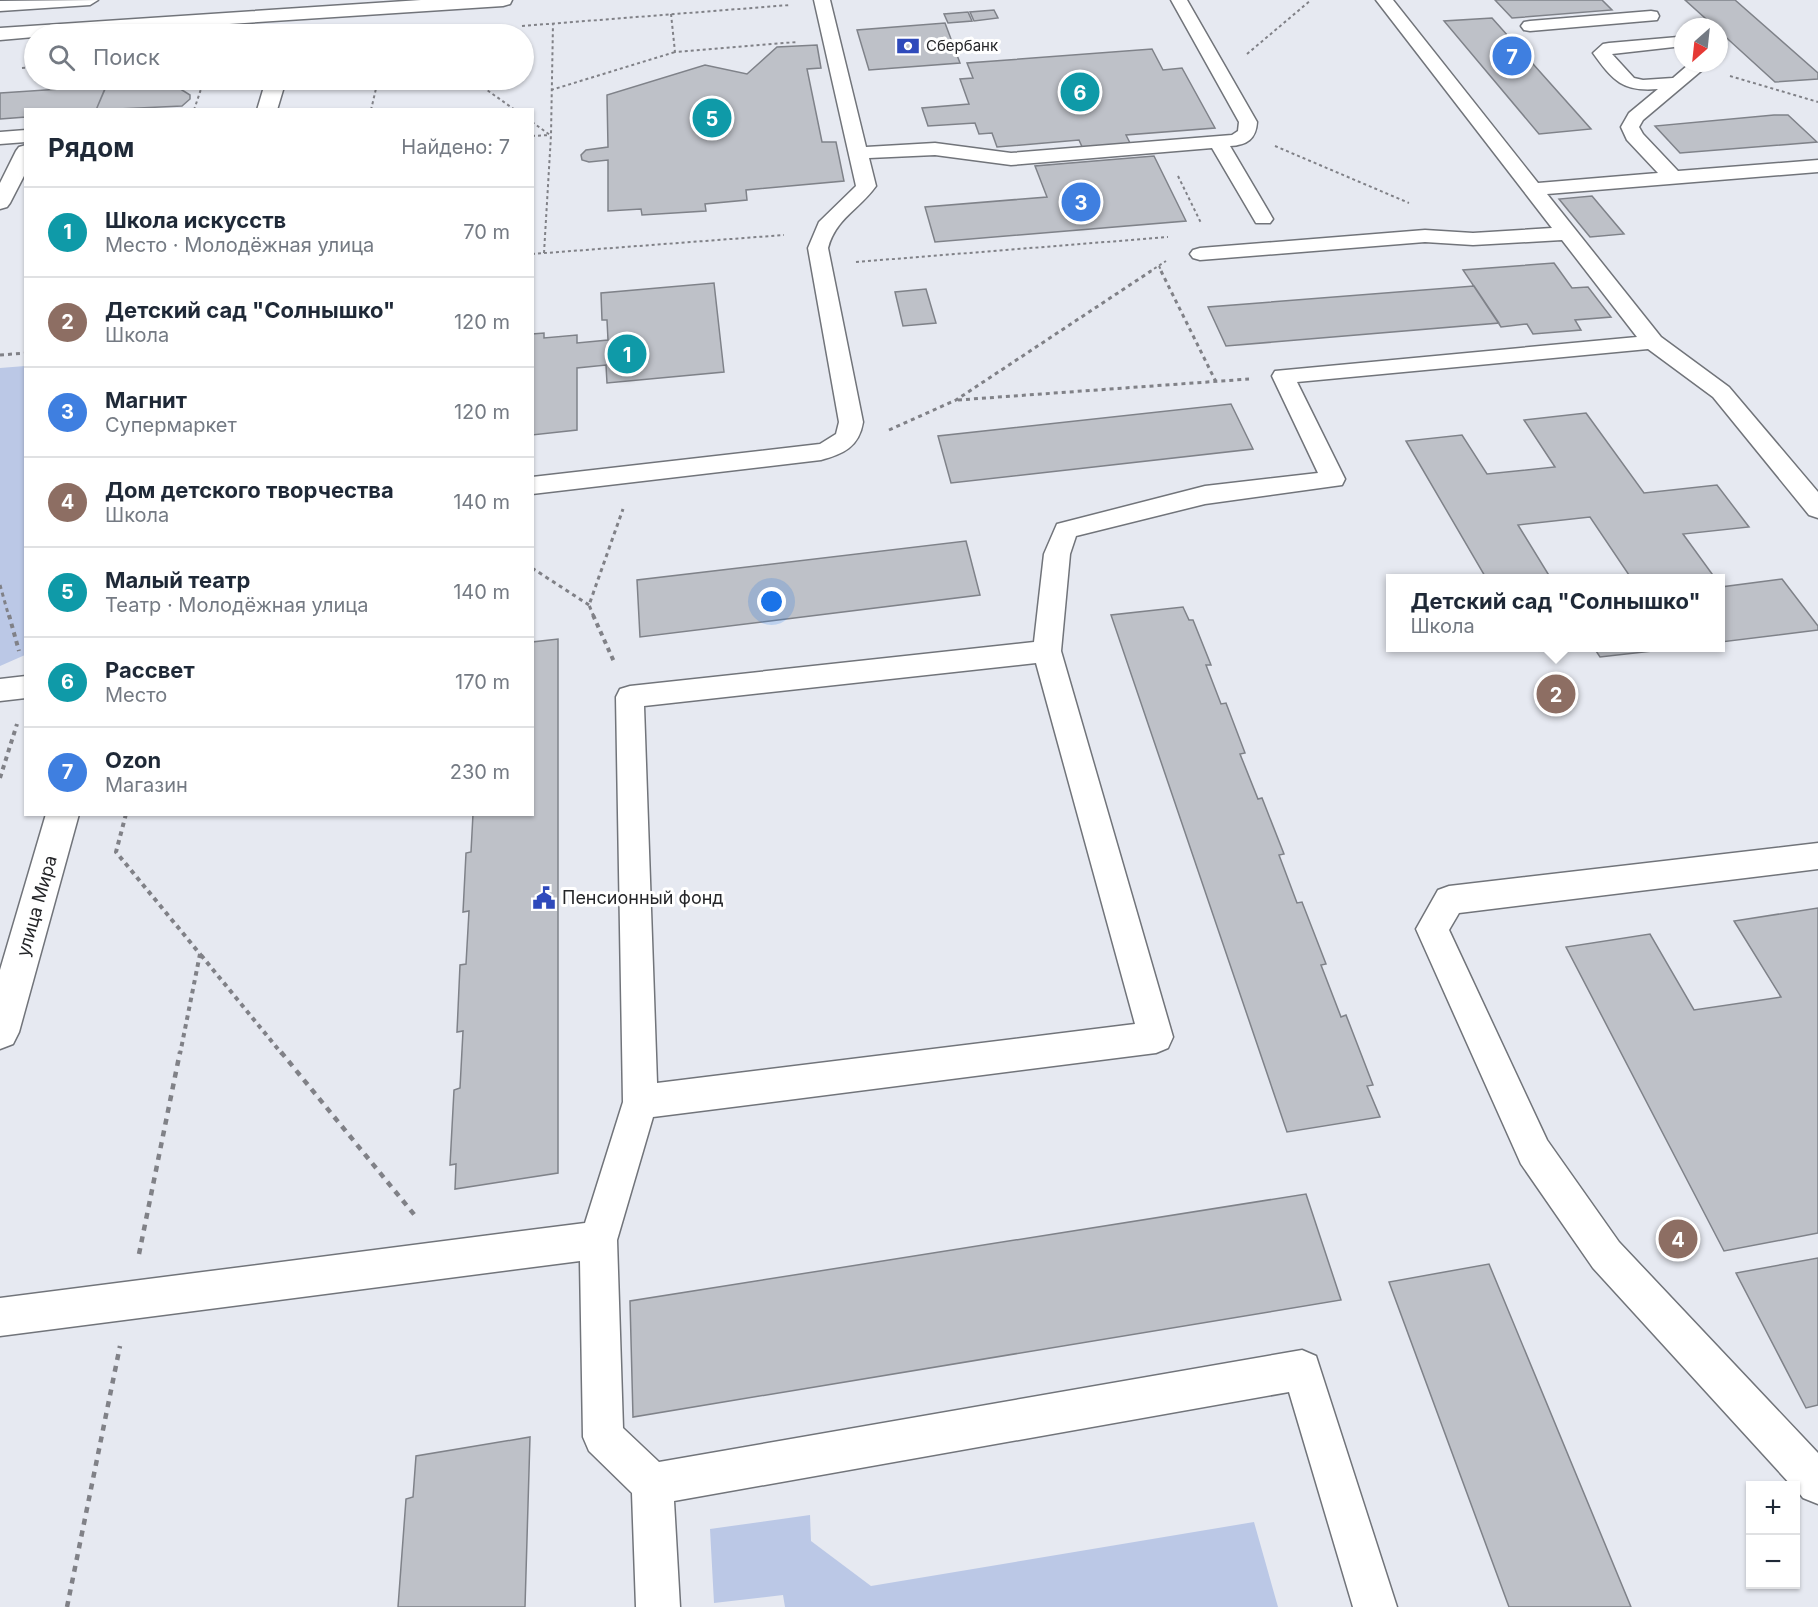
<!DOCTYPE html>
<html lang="ru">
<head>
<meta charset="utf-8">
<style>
  body { margin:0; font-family:Inter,sans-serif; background:#f2f2f3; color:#1f2937 }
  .controls { position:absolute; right:18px; bottom:18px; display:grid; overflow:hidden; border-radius:0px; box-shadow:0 2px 4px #0004 }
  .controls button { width:54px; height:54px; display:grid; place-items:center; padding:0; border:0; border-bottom:2px solid #e0e1e3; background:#fff; color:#1f2937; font:30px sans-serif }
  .compass { position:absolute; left:1674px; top:18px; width:54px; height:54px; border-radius:50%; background:#fff; box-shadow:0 2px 4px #0004; rotate:207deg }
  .you { position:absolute; left:772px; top:602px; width:21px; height:21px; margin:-15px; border:4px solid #fff; border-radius:50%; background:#1a73e8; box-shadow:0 0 0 9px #1a73e833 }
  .badge { display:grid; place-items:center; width:39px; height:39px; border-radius:50%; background:#2563eb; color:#fff; font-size:20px; font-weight:700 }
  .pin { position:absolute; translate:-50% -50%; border:3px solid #fff; box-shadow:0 2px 6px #0006 }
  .popup { position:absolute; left:1386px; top:574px; width:339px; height:78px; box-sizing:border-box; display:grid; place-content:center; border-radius:0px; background:#fff; filter:drop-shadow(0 2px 4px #0005); font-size:20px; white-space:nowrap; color:#747a83 }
  .popup b { font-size:22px; color:#1f2937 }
  .popup::after { content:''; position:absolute; left:50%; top:100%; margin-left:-12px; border:12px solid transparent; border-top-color:#fff }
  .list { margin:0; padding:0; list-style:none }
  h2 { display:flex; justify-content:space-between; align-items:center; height:78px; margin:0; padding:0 24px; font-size:26px }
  h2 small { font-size:20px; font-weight:400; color:#747a83 }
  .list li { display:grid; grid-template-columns:39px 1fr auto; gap:18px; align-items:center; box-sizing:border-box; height:90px; padding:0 24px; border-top:2px solid #e0e1e3 }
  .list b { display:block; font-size:22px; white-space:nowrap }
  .list p { margin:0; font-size:20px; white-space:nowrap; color:#747a83 }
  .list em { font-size:20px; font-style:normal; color:#747a83 }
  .icon { flex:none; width:33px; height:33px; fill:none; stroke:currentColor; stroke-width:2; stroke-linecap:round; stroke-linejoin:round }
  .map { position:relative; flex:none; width:1818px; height:1607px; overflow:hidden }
  .search { position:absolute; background:#fff; box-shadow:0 2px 4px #0004; left:24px; top:24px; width:510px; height:66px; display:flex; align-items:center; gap:15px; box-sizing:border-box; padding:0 21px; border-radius:33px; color:#747a83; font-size:22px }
  .panel { position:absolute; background:#fff; box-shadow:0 2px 4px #0004; left:24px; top:108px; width:510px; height:708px; border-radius:0px }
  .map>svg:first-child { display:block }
</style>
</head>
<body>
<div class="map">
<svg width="1818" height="1607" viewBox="0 0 1818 1607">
  <rect width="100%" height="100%" fill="#e6e9f1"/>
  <path fill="#bbc8e6" d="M25 366V655L0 666V368Z
    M810 1515 811 1541 871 1586 1254 1522 1278 1607H785L783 1595 714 1603 710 1529Z"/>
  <path fill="#bec1c8" stroke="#7f8289" stroke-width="1.5" d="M1495 0H1602L1612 10 1512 18Z
    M1685 0H1735L1818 73V79L1775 82 1719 31V27H1715Z
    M994 10 998 18 974 21 970 12Z
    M968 12 972 21 948 23 944 14Z
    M1492 18 1591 129 1539 134 1444 21Z
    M945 23 960 63 869 70 857 30Z
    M817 45 821 68 807 69 822 142H836L844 181 746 190 747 200 705 204 706 211 642 215 641 209 608 211V160L589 162 582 160 581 155 586 150 608 147 607 95 705 65 747 74 777 47Z
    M1152 49 1163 70 1182 68 1215 128 1126 135 1131 145 1083 149 1079 140 997 147 992 133 979 134 975 123 928 126 922 108 969 104 960 79 973 78 967 63Z
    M109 80H195L193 84 182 90 190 95V99L182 106 96 110Z
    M106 86 96 110H26V117L0 119V93Z
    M1774 115H1788L1817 142 1680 153 1655 126Z
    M1154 156 1186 221 935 242 925 207 1047 197 1035 166Z
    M1592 196 1624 234 1590 237 1559 199Z
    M1554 263 1572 288 1588 287 1611 317 1575 320 1581 330 1533 334 1527 324 1501 327 1463 270Z
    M714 283 724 372 607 383 606 365 577 368V430L532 435V334L544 333V338L577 335V343L608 340 607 320H602L601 293Z
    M1474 286 1499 323 1226 346 1208 307Z
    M926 289 936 323 903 326 895 292Z
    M1231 404 1253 449 951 483 938 436Z
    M1586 413 1644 493 1717 485 1749 527 1683 534 1715 578H1631L1590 517 1518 525 1550 577 1486 578 1406 441 1462 435 1487 474 1555 467 1524 420Z
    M966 541 980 595 640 637 637 580Z
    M1782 579 1818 626V630L1721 642V587Z
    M1183 607 1189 620H1193L1211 665H1206L1221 704 1226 703 1245 753 1240 754 1258 799 1262 798 1284 854 1279 855 1297 903 1302 902 1326 964 1321 965 1341 1017 1346 1015 1373 1085 1367 1086 1380 1117 1287 1132 1111 615Z
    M558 639V1173L455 1189 456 1164 450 1165 454 1090 460 1088 463 1031 457 1032 460 965 466 964 469 911 463 912 466 853 471 852 473 814H532V642Z
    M1594 648H1679L1600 657Z
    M1818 908V1233L1724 1251 1566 947 1650 934 1694 1010 1781 997 1734 921Z
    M1306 1194 1341 1300 633 1417 630 1301Z
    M1818 1258V1405L1806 1408 1736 1273Z
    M1489 1264 1631 1607H1509L1389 1282Z
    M530 1437 525 1607H398L406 1499 413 1497 416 1456Z"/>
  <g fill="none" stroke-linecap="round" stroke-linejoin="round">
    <g stroke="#71747a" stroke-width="3">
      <path id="lane" d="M98 0 90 5 0 11V1Z
        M814 0H830L866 147 935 143 1011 153 1232 135 1238 131 1239 122 1171 0H1187L1257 122C1256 139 1247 145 1230 146L1273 219 1270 223H1256L1212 148 1011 165 935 155 869 158 876 186C859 210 836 218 828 248L863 422C859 447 843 454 821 460L532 494V477L820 444 836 434 839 422 808 248 819 222 856 186Z
        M1376 0H1393L1538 183 1658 173 1627 140 1621 127 1629 113 1658 89C1623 92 1613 81 1593 53L1603 44 1609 43 1678 37 1683 38V46L1612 54 1634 78 1643 80 1673 78 1688 65 1687 63H1705L1707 66 1643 120 1639 127 1643 134 1678 171 1818 160V172L1547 194 1661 337 1729 387 1818 492V518L1809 515 1713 397 1648 349 1297 382 1345 479 1342 485 1205 504 1076 536 1070 554 1061 651 1173 1037 1168 1048 1156 1053 653 1117 617 1240 623 1428 659 1462 1302 1350 1316 1356 1397 1607H1353L1289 1392 674 1501 680 1607H636L632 1493 589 1451 583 1437 580 1261 0 1336V1298L585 1223 623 1102 616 697 620 689 630 686 1034 642 1044 554 1057 524 1205 486 1318 473 1272 376 1275 371 1637 337 1562 240 1473 245 1425 242 1200 260 1193 258 1190 254 1193 250 1200 248 1425 230 1473 233 1552 228ZM1036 663 1135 1024 657 1083 644 706Z
        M1651 11 1657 12 1659 16 1657 20 1530 31 1524 30 1521 26 1524 22 1530 21Z
        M26 130V142L0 144V132Z
        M26 145V172L10 203 7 207 0 209V183L16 151 19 147Z
        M26 676V698L0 701V679Z
        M1818 843V869L1459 913 1449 930 1547 1140 1619 1242 1818 1453V1504L1803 1498 1796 1489V1486H1792L1593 1268 1521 1164 1416 929 1438 890 1449 886Z"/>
    </g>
    <g stroke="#71747a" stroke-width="3">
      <path id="secondary" d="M421 0H512L510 4 503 6 77 34H34V37L0 40V28Z
        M266 80H286L277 110H257Z
        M46 814H79L19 1032 13 1044 0 1049V970Z"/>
    </g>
    <path stroke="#808187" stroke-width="2" stroke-dasharray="3 3" stroke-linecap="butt" d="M671 14 675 52 797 42
      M522 26 790 5
      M1247 54 1311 0
      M22 68 34 67
      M1730 76 1818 102
      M473 80 515 110
      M551 90 675 52
      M194 110 204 80
      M371 110 378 80
      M532 122 550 135
      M532 136 550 135
      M1275 146 1409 203
      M1178 176 1201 223
      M544 253 551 135 553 23
      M532 254 784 235
      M856 262 1168 237
      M1159 266 1162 272
      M1149 272 1166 261"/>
    <path stroke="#808187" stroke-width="3" stroke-dasharray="4 4" stroke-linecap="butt" d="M1161 271 1216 382
      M0 355 26 353
      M958 400 1249 379
      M889 430 956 400 1151 271
      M532 568 589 605
      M0 585 9 617
      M594 617 589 605 623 509"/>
    <path stroke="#808187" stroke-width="4" stroke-dasharray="4.5 4.5" stroke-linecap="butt" d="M9 615 19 651
      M593 615 615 664
      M0 778 17 724
      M126 814 116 852 200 954 180 1054
      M201 955 282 1054"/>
    <path stroke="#808187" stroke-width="4.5" stroke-dasharray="6 6" stroke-linecap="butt" d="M281 1052 417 1218
      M139 1254 180 1052
      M67 1607 120 1346"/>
    <use href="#lane" fill="#fff" fill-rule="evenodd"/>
    <use href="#secondary" fill="#fff" fill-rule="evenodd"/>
  </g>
  <defs>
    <g id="bank-bare" transform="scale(1.8)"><path d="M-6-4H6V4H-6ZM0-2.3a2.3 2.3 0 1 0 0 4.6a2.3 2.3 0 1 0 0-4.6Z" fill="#2f4abb" stroke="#fff" stroke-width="2.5" paint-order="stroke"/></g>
    <g id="civic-bare" transform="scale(1.8)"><path d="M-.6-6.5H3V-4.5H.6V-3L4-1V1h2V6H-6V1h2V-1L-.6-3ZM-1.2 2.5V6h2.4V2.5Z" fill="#2f4abb" stroke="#fff" stroke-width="2.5" paint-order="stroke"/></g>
  </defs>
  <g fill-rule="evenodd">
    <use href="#bank-bare" x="908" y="46"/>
    <use href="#civic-bare" x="544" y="898"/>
  </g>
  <g text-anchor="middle" stroke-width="6" stroke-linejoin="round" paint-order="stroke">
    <g font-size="15" fill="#252629" stroke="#fff" text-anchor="start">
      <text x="926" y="51">Сбербанк</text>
    </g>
    <g font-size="18" fill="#252629" stroke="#fff" text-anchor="start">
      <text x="562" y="904">Пенсионный фонд</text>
    </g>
    <g font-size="18" fill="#252629" stroke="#fff">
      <text transform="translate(37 906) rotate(-74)" y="6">улица Мира</text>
    </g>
  </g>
</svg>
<div class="controls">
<button>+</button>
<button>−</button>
</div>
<svg class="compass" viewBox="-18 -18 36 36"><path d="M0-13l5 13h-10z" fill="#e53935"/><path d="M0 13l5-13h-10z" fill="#747a83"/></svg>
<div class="you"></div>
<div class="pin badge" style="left:627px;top:354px;background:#0f9aa8">1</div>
<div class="pin badge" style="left:1556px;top:694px;background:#8d6e63">2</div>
<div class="popup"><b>Детский сад &quot;Солнышко&quot;</b>Школа</div>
<div class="pin badge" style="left:1081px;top:202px;background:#3f7fe0">3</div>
<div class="pin badge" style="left:1678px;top:1239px;background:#8d6e63">4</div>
<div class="pin badge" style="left:712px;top:118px;background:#0f9aa8">5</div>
<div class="pin badge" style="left:1080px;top:92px;background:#0f9aa8">6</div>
<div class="pin badge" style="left:1512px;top:56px;background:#3f7fe0">7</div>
<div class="search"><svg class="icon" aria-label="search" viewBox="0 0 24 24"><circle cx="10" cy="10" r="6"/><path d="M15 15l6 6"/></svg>Поиск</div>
<section class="panel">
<h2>Рядом<small>Найдено: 7</small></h2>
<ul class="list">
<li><span class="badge" style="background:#0f9aa8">1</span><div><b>Школа искусств</b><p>Место · Молодёжная улица</p></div><em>70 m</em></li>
<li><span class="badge" style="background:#8d6e63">2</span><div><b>Детский сад &quot;Солнышко&quot;</b><p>Школа</p></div><em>120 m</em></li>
<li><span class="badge" style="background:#3f7fe0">3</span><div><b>Магнит</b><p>Супермаркет</p></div><em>120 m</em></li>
<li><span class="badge" style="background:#8d6e63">4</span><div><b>Дом детского творчества</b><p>Школа</p></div><em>140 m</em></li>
<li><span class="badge" style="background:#0f9aa8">5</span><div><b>Малый театр</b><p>Театр · Молодёжная улица</p></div><em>140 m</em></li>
<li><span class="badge" style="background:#0f9aa8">6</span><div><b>Рассвет</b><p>Место</p></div><em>170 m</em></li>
<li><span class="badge" style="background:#3f7fe0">7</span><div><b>Ozon</b><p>Магазин</p></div><em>230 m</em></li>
</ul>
</section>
</div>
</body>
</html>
